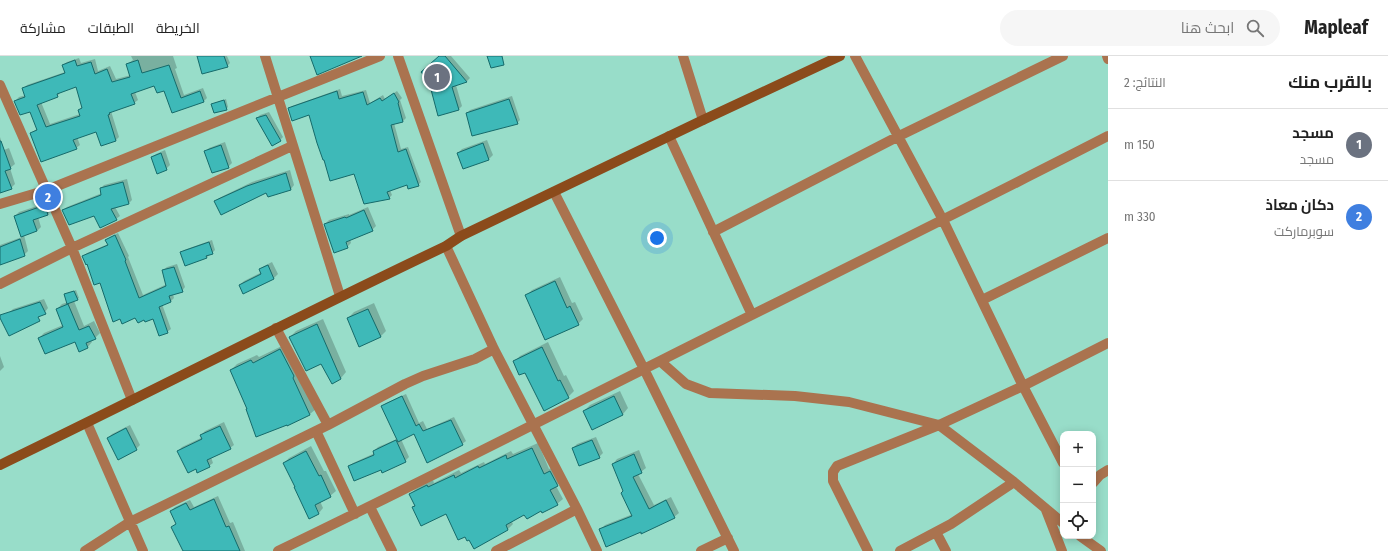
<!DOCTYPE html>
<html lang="ar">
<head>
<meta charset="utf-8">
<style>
  body { margin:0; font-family:"Fira Sans Condensed",Cairo,sans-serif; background:#f6f6f6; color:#222; direction:rtl }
  .controls { position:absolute; right:12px; bottom:12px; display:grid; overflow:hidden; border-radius:8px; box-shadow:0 2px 10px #0003 }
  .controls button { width:36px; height:36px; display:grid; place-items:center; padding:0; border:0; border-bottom:1px solid #e0e0e0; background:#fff; color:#222; font:20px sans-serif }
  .you { position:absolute; left:657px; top:182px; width:14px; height:14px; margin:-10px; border:3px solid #fff; border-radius:50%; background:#1a73e8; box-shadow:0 0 0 6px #1a73e833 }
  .badge { display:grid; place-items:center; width:26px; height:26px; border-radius:50%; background:#7c3aed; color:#fff; font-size:13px; font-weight:700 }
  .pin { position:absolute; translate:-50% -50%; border:2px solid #fff; box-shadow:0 1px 4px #0006 }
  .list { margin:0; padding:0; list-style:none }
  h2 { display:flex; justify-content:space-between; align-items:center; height:52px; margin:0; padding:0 16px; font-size:17px }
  h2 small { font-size:13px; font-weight:400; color:#767676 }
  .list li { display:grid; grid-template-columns:26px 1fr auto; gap:12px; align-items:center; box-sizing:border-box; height:72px; padding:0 16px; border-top:1px solid #e0e0e0 }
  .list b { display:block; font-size:15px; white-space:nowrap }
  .list p { margin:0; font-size:13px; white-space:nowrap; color:#767676 }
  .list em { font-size:13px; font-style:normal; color:#767676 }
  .icon { flex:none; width:22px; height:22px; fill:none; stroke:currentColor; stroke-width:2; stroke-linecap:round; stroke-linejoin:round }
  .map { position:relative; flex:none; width:1108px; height:495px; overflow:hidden; direction:ltr }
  header { display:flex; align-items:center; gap:24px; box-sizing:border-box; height:56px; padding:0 20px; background:#fff; border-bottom:1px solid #e0e0e0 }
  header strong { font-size:19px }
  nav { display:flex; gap:22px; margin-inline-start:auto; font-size:14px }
  .search { width:280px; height:36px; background:#f6f6f6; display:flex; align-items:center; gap:10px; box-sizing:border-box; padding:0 14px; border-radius:22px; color:#767676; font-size:15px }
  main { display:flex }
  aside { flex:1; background:#fff }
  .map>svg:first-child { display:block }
</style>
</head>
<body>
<header>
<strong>Mapleaf</strong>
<div class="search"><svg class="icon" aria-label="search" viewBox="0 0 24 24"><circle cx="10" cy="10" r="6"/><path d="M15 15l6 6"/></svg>ابحث هنا</div>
<nav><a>الخريطة</a><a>الطبقات</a><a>مشاركة</a></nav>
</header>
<main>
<aside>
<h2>بالقرب منك<small>النتائج: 2</small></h2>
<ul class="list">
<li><span class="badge" style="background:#6b7280">1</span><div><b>مسجد</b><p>مسجد</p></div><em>150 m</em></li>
<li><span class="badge" style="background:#3f7fe0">2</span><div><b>دكان معاذ</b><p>سوبرماركت</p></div><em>330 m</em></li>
</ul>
</aside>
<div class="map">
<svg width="1108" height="495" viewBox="0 0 1108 495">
  <rect width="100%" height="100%" fill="#98ddc9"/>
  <path fill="#0003" fill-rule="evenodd" d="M131 0H173L177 12 175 13 184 39 203 32 207 42 203 46 172 56 165 33 155 29 135 36 138 44 134 47 111 55 119 81 116 84 102 89 97 75 77 81 80 89 76 92 31 77 38 72 30 54 15 45 19 41 26 39 23 33 27 29 65 16 63 9 67 6 79 2 81 7 95 3 98 15 110 10 116 23 131 19 127 8 133 4ZM76 30 82 51 79 54 80 58 50 68 41 46 57 40 61 36Z
    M198 0H227L230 7 227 10Z
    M440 0H451L470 22 467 25 456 29 462 50 458 54Z
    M340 33 342 40 366 34 370 47 383 39 385 43 397 35 402 42 400 44 406 62 403 65 394 67 401 93 408 91 421 126 418 129 408 128 390 134 392 139 389 142 355 117 310 58 289 52 292 50Z
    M512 40 520 64 517 67 467 57 470 54Z
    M226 43 228 51 226 53 212 48Z
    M269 56 283 81 280 84 257 62 260 59Z
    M0 81 4 94 9 92 15 108 10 112 15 128 11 132 0 136Z
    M487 84 493 99 489 103 463 112 458 97 462 93Z
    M225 86 232 107 228 111 206 95 209 92Z
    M165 94 170 109 166 113 152 101 156 98Z
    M290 114 294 129 291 133 267 136 215 146 219 142 252 126Z
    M127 123 132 144 129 147 115 151 120 160 116 163 94 158 63 154 67 151 102 137 101 132 104 129Z
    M49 146 51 154 48 158 38 161 41 171 37 175 24 179 28 195 24 199 0 208V189L22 181 15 160 19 156Z
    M368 151 376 170 372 174 350 183 351 187 348 190 345 181 343 182 346 190H348L334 195 325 168 329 164 349 158V159Z
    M118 177 129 200 128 201 143 239 167 228 163 214 167 211 177 208 185 231 182 235 173 238 174 242 171 245 162 248 171 273 167 276 154 262 136 261 100 226 83 200 87 197 108 188 107 184 110 181Z
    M212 184 215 194 212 197 207 201 185 208 181 197 184 194Z
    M272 206 278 218 274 222 244 237 240 229 244 225 262 216 260 213 264 210Z
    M560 221 572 247 575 246 583 263 578 268 527 239 532 234Z
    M76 234 79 242 74 245 84 270 94 265 100 277 95 282 91 284 92 286 87 292 75 285 39 282 44 277 63 269 57 253 62 248 68 246 65 238Z
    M44 243 48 252 45 256 9 257 13 253Z
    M374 247 386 275 380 281 348 262 354 256Z
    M323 263 346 316 341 322 332 327 321 307 290 281 296 275Z
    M548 286 564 320 566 319 574 335 568 341 514 306 520 300Z
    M286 288 316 353 310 358 288 369 248 352 231 314 237 308 257 299 259 301Z
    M0 300 4 311 0 315Z
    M620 335 628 352 623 358 593 373 584 355 590 349Z
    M406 338 419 367 423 365 427 373 454 361 466 385 462 388 414 377 401 383 409 401 405 405 382 412 349 410 353 407 375 397 374 395 378 391 397 383 382 350 386 347Z
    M224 366 234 389 230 392 211 401 213 407 209 410 196 412 178 395 182 391 203 381 201 379 205 375Z
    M130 369 140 389 136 393 108 382 112 378Z
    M596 381 603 397 599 401 573 392 577 388Z
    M538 387 549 413 555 410 563 424 556 430 563 443 557 448 541 454 525 457 511 464 513 468 508 473 474 492 470 483 446 457 413 451 415 449 410 438 416 433 433 424 434 427 459 414 461 417 484 406 485 408 511 395 513 398Z
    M311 390 324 415H326L336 435 330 440 320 445 323 452 319 457 313 444 312 445 317 457H319L310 461 296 432V431L284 407 289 402Z
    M639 394 646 412 638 418 654 449 671 441 679 457 674 461 641 475 600 474 605 469 633 458 613 408 617 403Z
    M218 440 230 467 233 466 245 495H197L172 471 177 467 171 455 175 451 190 444 194 451Z"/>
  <path fill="#3eb9b8" stroke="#156a6a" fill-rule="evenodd" d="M197 0H224L228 11 202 18Z
    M310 0H362L317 19Z
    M439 0H445L467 26 452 31 459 54 438 60 429 26 421 16Z
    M487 0H502L504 9 491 12Z
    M75 4 77 10 91 6 95 18 107 13 112 26 130 21 126 8 138 4 142 17 169 9 181 42 200 35 204 46 172 57 164 35 157 37 154 30 131 38 135 48 109 57 110 58 108 59 116 85 101 90 96 76 73 84 77 93 41 106 30 77 37 74 30 56 20 59 14 45 25 41 22 32 65 17 62 9ZM76 31 82 52 78 54 80 60 46 71 37 49 58 41 57 38Z
    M337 35 339 43 363 36 367 49 380 42 382 45 394 37 399 46 398 47 403 66 391 69 398 96 406 93 419 130 408 133 407 129 387 136 390 143 364 148 354 118 330 125 324 104H323L317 87 309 59 292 65 288 52Z
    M509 43 518 68 472 80 466 57Z
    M224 44 227 54 214 57 211 48Z
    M266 59 281 85 272 90 256 62Z
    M0 85H1L11 113 5 115 12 133 0 137Z
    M483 87 489 104 463 113 457 97Z
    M221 89 229 112 212 117 204 95Z
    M161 97 167 114 157 118 151 101Z
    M286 117 291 134 268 141 266 137 221 159 214 145 247 130Z
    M123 126 129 148 111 153 117 164 100 172 94 160 69 169 62 154 101 139 100 132Z
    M45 149 48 159 33 164 37 175 21 181 14 160Z
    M364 154 373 175 346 186 348 192 334 197 324 168 345 161 346 162Z
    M115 179 126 204 125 205 139 242 166 230 162 214 174 211 183 236 169 240 171 246 159 251 168 277 159 280 153 263 145 266 144 264 138 267 135 262 122 268 120 263 113 266 100 227 94 229 87 208 86 209 82 200 108 189 105 184Z
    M20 183 25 200 0 209V191Z
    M209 186 213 198 206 200 207 202 185 210 180 196Z
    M268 209 274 223 243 238 239 229 261 218 259 213Z
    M555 225 567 252 570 250 579 269 545 284 525 239Z
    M74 235 78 244 67 248 64 238Z
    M40 246 46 258 38 261 40 265 9 280 0 262V259Z
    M68 248 79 274 89 270 96 283 86 287 88 292 79 296 75 286 45 298 38 282 63 271 56 253Z
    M368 253 381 281 359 291 347 262Z
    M317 268 341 323 332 328 321 308 306 315 289 281Z
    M542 291 558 325 560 324 569 342 544 355 525 317 519 319 513 305Z
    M280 293 294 320 293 322 310 359 287 370V369L256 381 246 353H247L230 314 251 304 253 307Z
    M402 340 416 370 419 368 423 375 451 364 463 389 427 407 414 378 398 386 381 350Z
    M614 340 623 359 592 374 583 355Z
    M220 370 231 393 207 404 210 411 197 417 196 413 188 417 177 395 202 383 200 379Z
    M126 372 137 394 118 404 107 382Z
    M396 384 406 406 382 417 381 414 354 425 348 410 374 399 373 395Z
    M592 384 600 402 579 410 572 392Z
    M532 392 544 418 550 415 558 430 550 434 558 449 542 457 541 455 527 463 524 459 506 469 508 474 474 493 469 484 467 485 465 481 458 484 446 458 421 470 412 451 415 450 409 438 427 429 428 431 454 419 455 422 478 410 479 412 506 399 507 403Z
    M306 395 319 420 321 419 331 441 315 449 319 458 309 463 294 431H295L283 407Z
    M634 398 642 417 633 421 649 453 666 444 675 462 641 478V476L606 491 599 473 632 460 621 437 623 435 612 408Z
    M214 443 226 471 229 470 240 495H183L171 471 176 468 170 455 186 447 190 454Z"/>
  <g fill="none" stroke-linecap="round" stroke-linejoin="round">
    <path stroke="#aa734f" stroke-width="10" d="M265 0 340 240
      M398 0 461 180
      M683 0 703 64
      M855 0 943 164 1023 330 1063 407
      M1107 0 1108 3
      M0 29 72 192 132 344
      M669 80 752 259
      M554 136 644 313 734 495
      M0 148 47 134 380 0
      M713 176 897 81 1063 0
      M446 190 494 293 577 453 597 495
      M0 228 72 192 292 90
      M982 244 1108 182
      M276 272 328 369
      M660 305 686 328 710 337 795 340 849 346 939 369 1014 426 1063 467
      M87 367 143 495
      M316 375 355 458
      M1093 427 1100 419 1108 414
      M370 451 392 495
      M1046 454 1062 495
      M936 476 946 495
      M1080 480 1101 495
      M85 495 130 466 328 369 405 328 423 320 475 303 494 293
      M278 495C407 433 534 368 662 304 811 229 960 156 1108 80
      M496 495 577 453
      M701 495 728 482
      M868 495 833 425V416L837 410 939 369 1023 330 1108 287
      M900 495 951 468 1014 426"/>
    <path stroke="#8b4b1b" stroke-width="10" d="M0 409C149 337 296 261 446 190L461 180 703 64 840 0"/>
  </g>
</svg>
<div class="controls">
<button>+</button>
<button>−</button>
<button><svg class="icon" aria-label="locate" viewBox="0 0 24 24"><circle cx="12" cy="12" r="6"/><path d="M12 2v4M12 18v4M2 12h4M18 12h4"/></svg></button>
</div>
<div class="you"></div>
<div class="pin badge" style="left:437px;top:21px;background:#6b7280">1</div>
<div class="pin badge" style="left:48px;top:141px;background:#3f7fe0">2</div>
</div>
</main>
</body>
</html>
